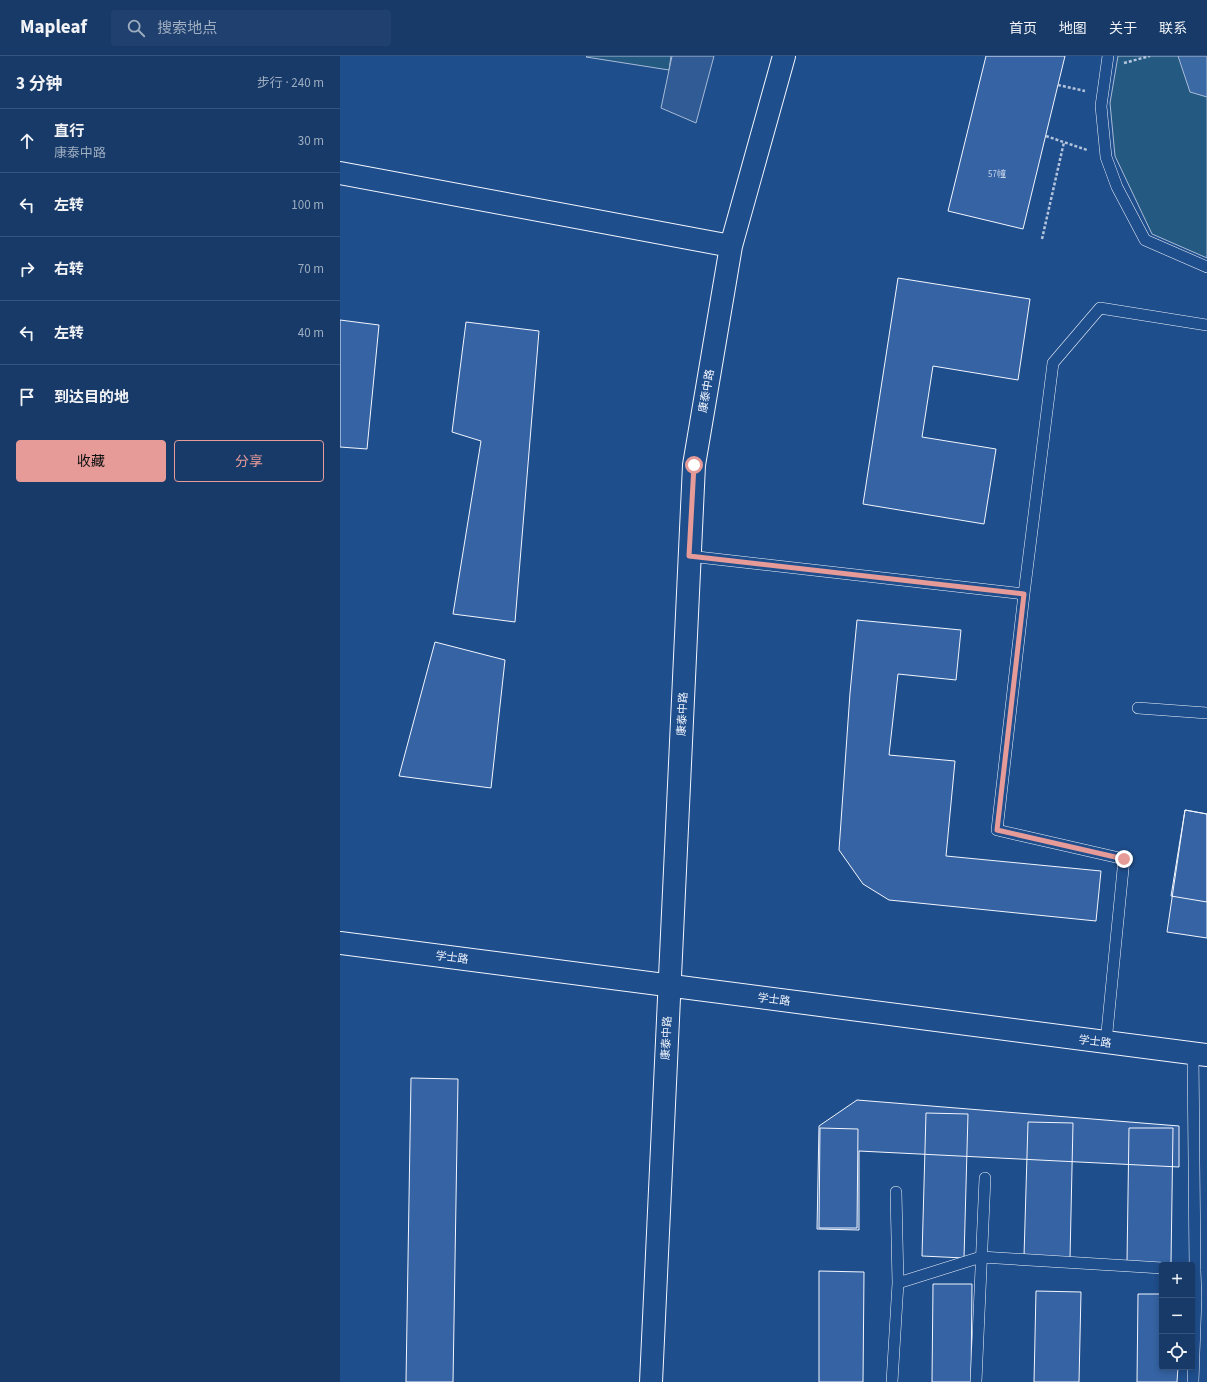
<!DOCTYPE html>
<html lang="zh">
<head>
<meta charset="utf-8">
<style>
  body { margin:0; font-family:"Source Sans 3","Noto Sans SC",sans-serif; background:#20416f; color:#f1f3f6 }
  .controls { position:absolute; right:12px; bottom:12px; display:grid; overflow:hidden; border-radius:4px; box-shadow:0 2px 6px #0003 }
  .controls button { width:36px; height:36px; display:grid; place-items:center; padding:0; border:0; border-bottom:1px solid #36547d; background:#173a69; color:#f1f3f6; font:20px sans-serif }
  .stop { position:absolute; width:12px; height:12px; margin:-9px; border:3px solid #e69b98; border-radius:50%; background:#fff }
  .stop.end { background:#e69b98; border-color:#fff; box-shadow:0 1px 4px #0008 }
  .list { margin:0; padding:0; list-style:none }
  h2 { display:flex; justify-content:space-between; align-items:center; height:52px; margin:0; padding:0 16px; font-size:17px }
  h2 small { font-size:13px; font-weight:400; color:#9eadc0 }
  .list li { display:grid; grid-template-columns:26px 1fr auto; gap:12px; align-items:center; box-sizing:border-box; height:64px; padding:0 16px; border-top:1px solid #36547d }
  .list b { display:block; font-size:15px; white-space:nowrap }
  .list p { margin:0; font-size:13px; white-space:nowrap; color:#9eadc0 }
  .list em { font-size:13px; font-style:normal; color:#9eadc0 }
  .actions { display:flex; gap:8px; padding:12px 16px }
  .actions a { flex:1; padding:9px 0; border:1px solid #e69b98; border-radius:4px; text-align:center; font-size:14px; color:#e69b98 }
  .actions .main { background:#e69b98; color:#111 }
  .icon { flex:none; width:22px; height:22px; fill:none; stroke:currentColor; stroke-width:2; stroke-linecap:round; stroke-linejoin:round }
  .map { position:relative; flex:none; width:867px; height:1326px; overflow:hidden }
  header { display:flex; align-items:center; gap:24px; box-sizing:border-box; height:56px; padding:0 20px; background:#173a69; border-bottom:1px solid #36547d }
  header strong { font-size:19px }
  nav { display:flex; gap:22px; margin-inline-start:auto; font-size:14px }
  .search { width:280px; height:36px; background:#20416f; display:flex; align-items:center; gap:10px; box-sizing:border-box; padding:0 14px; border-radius:4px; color:#9eadc0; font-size:15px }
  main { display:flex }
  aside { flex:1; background:#173a69 }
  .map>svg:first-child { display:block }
</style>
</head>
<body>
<header>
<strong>Mapleaf</strong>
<div class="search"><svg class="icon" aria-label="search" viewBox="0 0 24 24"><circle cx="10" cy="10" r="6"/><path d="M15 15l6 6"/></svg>搜索地点</div>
<nav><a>首页</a><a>地图</a><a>关于</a><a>联系</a></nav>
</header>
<main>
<aside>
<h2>3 分钟<small>步行 · 240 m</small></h2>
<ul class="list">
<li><svg class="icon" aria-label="ahead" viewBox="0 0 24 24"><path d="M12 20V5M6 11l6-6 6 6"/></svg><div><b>直行</b><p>康泰中路</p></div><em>30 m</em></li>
<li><svg class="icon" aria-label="left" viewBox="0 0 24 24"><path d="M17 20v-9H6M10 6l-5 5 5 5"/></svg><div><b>左转</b></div><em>100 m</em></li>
<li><svg class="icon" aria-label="right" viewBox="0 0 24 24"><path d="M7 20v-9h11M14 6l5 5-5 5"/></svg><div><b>右转</b></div><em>70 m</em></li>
<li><svg class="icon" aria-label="left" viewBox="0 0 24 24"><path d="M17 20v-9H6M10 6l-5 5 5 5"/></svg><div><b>左转</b></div><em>40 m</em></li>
<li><svg class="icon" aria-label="arrive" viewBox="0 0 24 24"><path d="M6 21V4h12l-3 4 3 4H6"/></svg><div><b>到达目的地</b></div></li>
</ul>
<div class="actions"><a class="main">收藏</a><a>分享</a></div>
</aside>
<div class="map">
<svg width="867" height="1326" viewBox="0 0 867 1326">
  <rect width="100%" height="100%" fill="#1f4e8c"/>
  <path fill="#245a82" stroke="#a8bbd7" d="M247 0H331L329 14 246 1Z
    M778 0H867V202L812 178 775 100 770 47Z"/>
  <path fill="#305b95" stroke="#a8bbd7" d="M332 0H374L356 67 321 52Z"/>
  <path fill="#3b69a3" stroke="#a8bbd7" d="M838 0H867V41L850 36Z"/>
  <path fill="#3563a3" stroke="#f2f6ff" d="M646 0H725L683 173 608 155Z
    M558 222 690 243 678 324 593 310 582 381 656 393 644 468 523 448Z
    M0 264 39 269 27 393 0 391Z
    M126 266 199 275 175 566 113 558 141 385 112 376Z
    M517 564 621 574 616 624 558 618 549 699 615 705 606 800 761 815 756 865 549 844 523 828 499 794 510 637Z
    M95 586 165 604 151 732 59 720Z
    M845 754 867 758V882L827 876Z
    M845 754 867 758V846L831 840Z
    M71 1022 118 1023 113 1326H66Z
    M517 1044 839 1070V1111L519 1095V1174L477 1173 479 1070Z
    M586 1057 628 1058 624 1202 582 1200Z
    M688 1066 733 1067 730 1202 684 1200Z
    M480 1072 518 1073 517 1172H479Z
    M789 1072H833L831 1207 787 1206Z
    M479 1215 524 1216 523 1326H479Z
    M593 1228H632L631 1326H592Z
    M696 1235 741 1236 739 1326H694Z
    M798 1238H822V1311H838L837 1326H797Z"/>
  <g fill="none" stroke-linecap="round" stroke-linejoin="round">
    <g stroke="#f2f6ff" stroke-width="12">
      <path id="lane" d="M768 0 761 50 766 101 777 131 805 184 867 211
        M349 500 684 538
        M798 652 867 657
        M766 986 784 803 657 774 684 538 713 307 760 252 867 269
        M853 997 855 1214 856 1241 853 1326
        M558 1227 641 1201 822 1212
        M552 1326 558 1227 556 1136
        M636 1326 645 1122"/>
    </g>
    <g stroke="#f2f6ff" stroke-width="24">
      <path id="secondary" d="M0 117 391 190
        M0 887 867 999
        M311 1326 354 409 391 190 444 0"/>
    </g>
    <path stroke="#b3c4dc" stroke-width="2.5" stroke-dasharray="3 2" stroke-linecap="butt" d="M784 7 810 0
      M718 29 745 35
      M706 80 747 94
      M702 183 724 86"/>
    <use href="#lane" stroke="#1f4e8c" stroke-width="11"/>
    <use href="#secondary" stroke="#1f4e8c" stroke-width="22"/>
  </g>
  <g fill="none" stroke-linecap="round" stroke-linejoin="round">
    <path stroke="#e69b98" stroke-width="5" d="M354 409 349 500 684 538 657 774 784 803"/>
  </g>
  <g text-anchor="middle" stroke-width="3" stroke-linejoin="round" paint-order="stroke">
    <g font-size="9" fill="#c3d1e8">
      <text x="657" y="121">57幢</text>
    </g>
    <g font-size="11" fill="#f2f6ff" stroke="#1f4e8c">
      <text transform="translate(366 335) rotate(-80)" y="4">康泰中路</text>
      <text transform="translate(342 658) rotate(-87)" y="4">康泰中路</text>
      <text transform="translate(112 901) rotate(7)" y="4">学士路</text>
      <text transform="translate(434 943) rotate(7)" y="4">学士路</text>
      <text transform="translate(326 982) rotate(-87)" y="4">康泰中路</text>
      <text transform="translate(755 985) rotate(7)" y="4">学士路</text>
    </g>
  </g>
</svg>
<div class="controls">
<button>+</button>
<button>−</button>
<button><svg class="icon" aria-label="locate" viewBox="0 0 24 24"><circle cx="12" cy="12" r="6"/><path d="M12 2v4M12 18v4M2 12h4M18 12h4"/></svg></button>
</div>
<div class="stop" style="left:354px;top:409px"></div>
<div class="stop end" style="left:784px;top:803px"></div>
</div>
</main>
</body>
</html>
